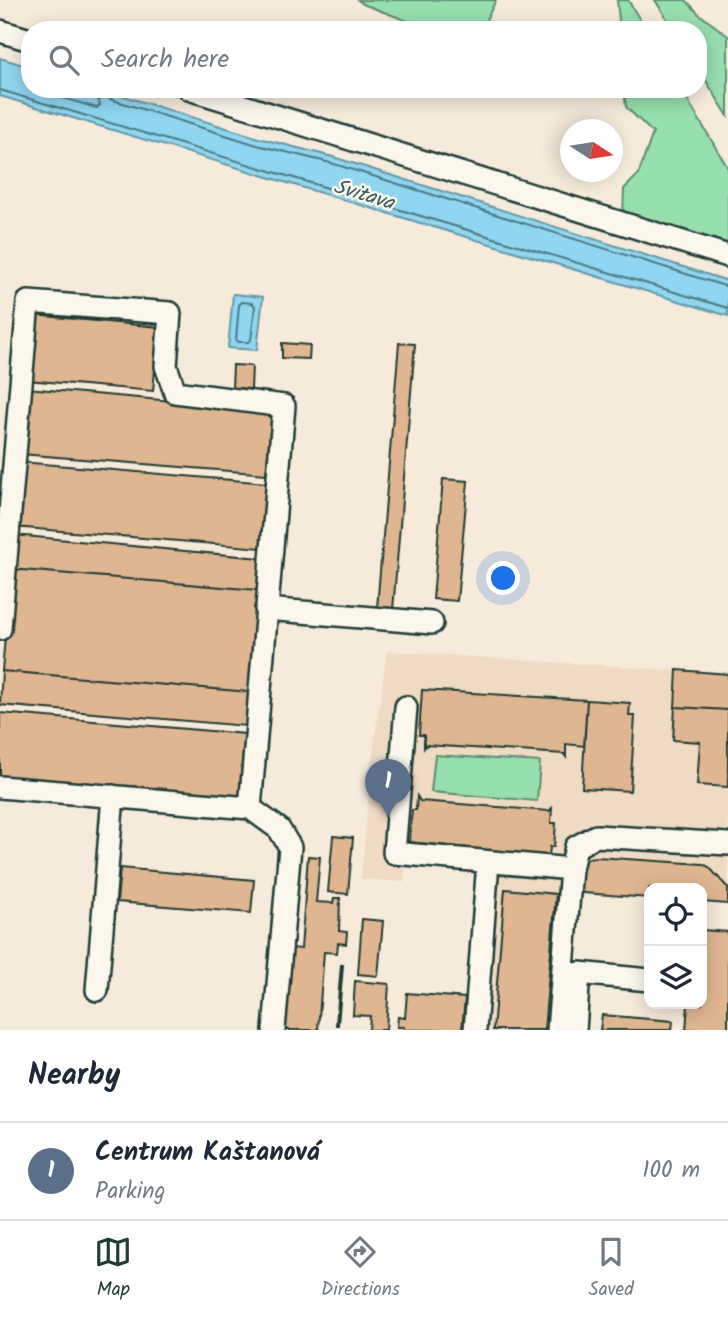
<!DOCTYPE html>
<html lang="en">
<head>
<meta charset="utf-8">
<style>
  body { margin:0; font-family:Kalam,sans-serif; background:#f2f2f3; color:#1f2937 }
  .controls { position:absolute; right:21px; bottom:21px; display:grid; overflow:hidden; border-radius:14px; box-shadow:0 4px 18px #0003 }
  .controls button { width:63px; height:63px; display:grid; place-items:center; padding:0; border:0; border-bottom:2px solid #e0e1e3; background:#fff; color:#1f2937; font:35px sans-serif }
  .compass { position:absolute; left:560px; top:119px; width:63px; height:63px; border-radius:50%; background:#fff; box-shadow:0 4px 18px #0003; rotate:102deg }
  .you { position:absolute; left:504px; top:579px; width:24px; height:24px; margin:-18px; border:5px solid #fff; border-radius:50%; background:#1a73e8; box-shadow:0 0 0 10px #1a73e833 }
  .badge { display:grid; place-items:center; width:46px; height:46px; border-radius:50%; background:#1f3d34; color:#fff; font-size:23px; font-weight:700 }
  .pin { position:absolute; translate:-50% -58px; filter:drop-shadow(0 2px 4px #0008) }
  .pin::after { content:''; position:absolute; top:37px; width:24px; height:21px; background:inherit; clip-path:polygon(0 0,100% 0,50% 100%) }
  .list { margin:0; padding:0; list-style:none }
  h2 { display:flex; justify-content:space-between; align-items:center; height:91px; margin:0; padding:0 28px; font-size:30px }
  h2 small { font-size:23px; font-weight:400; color:#747a83 }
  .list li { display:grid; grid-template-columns:46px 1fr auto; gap:21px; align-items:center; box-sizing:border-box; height:98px; padding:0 28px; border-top:2px solid #e0e1e3 }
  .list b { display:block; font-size:26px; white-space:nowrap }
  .list p { margin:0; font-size:23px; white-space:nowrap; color:#747a83 }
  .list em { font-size:23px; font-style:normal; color:#747a83 }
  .icon { flex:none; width:38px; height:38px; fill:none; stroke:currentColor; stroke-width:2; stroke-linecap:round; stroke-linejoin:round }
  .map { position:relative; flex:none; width:728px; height:1030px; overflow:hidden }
  .search { position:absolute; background:#fff; box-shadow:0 4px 18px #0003; left:21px; right:21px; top:21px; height:77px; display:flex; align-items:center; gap:18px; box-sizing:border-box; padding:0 24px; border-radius:28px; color:#747a83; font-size:26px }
  .sheet { height:189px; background:#fff }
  nav { display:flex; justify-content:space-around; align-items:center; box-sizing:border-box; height:98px; border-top:2px solid #e0e1e3; background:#fff; font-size:19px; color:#747a83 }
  nav a { display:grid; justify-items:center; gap:4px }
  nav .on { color:#1f3d34 }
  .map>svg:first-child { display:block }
</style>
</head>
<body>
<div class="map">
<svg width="728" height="1030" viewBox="0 0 728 1030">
  <rect width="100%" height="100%" fill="#f6eada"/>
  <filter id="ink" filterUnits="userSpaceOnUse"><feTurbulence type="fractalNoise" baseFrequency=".0143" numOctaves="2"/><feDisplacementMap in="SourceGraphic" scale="14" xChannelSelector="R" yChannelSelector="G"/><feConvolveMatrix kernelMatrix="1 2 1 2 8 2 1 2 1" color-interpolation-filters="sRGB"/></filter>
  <g filter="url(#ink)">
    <path fill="#efdac4" d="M387 651 728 674V904L702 902V888H649V898L575 893 564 1030H462L476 871 406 867 404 882 361 879 371 767Z"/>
    <path fill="#96dfae" stroke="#5a8e71" stroke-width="2" d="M358 0H496L481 30H431L363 4Z
      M617 0H628L646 30H620Z
      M655 0H686L699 14 728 36V116L698 68V30H674Z
      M624 89H681L728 168V251L623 218 624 189 638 175 653 133 626 107Z
      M435 755 540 762 537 801 431 792Z"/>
    <path fill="#8fd6f1" stroke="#6299a5" stroke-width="2" d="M0 58 30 67V89H101L259 138 333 157 728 281V316L0 96Z
      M233 294 263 297 257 350 228 348Z"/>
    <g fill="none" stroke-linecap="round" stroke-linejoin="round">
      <path stroke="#4c7a80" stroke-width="2" d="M33 89 97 108 100 105 95 89
        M104 89 105 95 110 99 257 145 331 163 728 287
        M0 90 728 308
        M242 302 252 303 255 306 251 340 248 342H238L236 339 239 305Z"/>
    </g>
    <path fill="#e0b690" stroke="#1f3d34" stroke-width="2" d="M33 315 159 327 153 391 27 380Z
      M282 343 310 345 309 359 282 358Z
      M399 343 415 344 393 610 377 608Z
      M233 365 252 366 251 389 232 388Z
      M27 388 272 410 266 474 21 454Z
      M20 462 266 483 261 548 14 527Z
      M443 479 468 481 457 601 433 599Z
      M14 535 260 558 257 590 11 569Z
      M11 569 257 590 249 692 2 671Z
      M677 670 728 674V710L675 707Z
      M2 671 249 692 246 726 0 705Z
      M422 690 587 700 584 746 566 744V757L564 754 426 745 424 748V735H419Z
      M587 700 630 703 629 716H635L630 791 582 788Z
      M675 707 728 710V787L697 785 700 742 673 740Z
      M0 713 245 734 239 800 0 779Z
      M417 796 420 801 549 811 552 808 551 823H556L554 847H550L549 856 409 842 412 810H416Z
      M333 836 353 838 348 894 328 892Z
      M308 856 320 857 316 902 333 903 334 898H340L339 931 347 932 346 944 338 943 337 953 324 952 318 1030H284L291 948 301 949Z
      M596 857 703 864 709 867 728 888V904L702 902V888H649V898L583 893 579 889 580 872 583 863 589 858Z
      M120 868 254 880 251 913 117 902Z
      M505 889 556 894 544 1030H493Z
      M362 919 383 921 378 976 358 974Z
      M702 930 728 932V1030H686L688 1004H702Z
      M341 965H343L338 1025H336Z
      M355 981 389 984 386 1030H369L370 1016 353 1015Z
      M407 993 465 998 462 1030H404V1027H397L398 1017 405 1018Z
      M602 1015 673 1021 672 1030H600Z"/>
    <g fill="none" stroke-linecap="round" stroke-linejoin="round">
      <g stroke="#1f3d34" stroke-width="26">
        <path id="minor" d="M0 31 30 40
          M189 89 728 256
          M266 609 432 623
          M0 629 28 302 170 313 166 366 175 392 284 406 250 808
          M406 707 394 853 571 869 576 847 596 836 728 844
          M0 787 250 808 279 829 290 847 274 1030
          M97 990 113 796
          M475 1030 488 862
          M558 1030 571 869
          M575 1030 579 973 649 980"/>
      </g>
      <use href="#minor" stroke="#fbf7ec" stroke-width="21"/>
    </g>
  </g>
  <g text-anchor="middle" stroke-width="5" stroke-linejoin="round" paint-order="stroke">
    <g font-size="21" font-style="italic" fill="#355c5a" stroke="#fbf7ec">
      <text transform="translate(364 194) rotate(17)" y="7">Svitava</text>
    </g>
  </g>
</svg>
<div class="controls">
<button><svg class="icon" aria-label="locate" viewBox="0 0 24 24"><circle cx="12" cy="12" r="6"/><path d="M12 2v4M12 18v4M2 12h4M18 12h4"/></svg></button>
<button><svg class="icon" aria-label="layers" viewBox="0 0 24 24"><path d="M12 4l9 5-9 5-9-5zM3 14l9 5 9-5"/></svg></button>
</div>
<svg class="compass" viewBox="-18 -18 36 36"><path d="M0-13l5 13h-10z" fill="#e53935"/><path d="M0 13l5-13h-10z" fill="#747a83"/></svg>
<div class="you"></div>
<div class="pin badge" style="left:388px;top:817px;background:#5c6f8a">1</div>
<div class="search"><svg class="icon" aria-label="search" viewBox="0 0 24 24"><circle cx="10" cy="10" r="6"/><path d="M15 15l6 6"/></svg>Search here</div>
</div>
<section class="sheet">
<h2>Nearby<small></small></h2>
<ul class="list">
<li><span class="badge" style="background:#5c6f8a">1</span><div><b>Centrum Kaštanová</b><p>Parking</p></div><em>100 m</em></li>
</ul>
</section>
<nav>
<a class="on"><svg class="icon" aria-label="map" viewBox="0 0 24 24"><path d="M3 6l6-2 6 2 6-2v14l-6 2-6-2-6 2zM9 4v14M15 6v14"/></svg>Map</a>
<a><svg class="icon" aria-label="directions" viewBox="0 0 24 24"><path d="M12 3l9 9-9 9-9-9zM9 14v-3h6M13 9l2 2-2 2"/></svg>Directions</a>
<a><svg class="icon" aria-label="saved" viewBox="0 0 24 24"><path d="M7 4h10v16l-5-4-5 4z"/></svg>Saved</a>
</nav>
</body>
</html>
